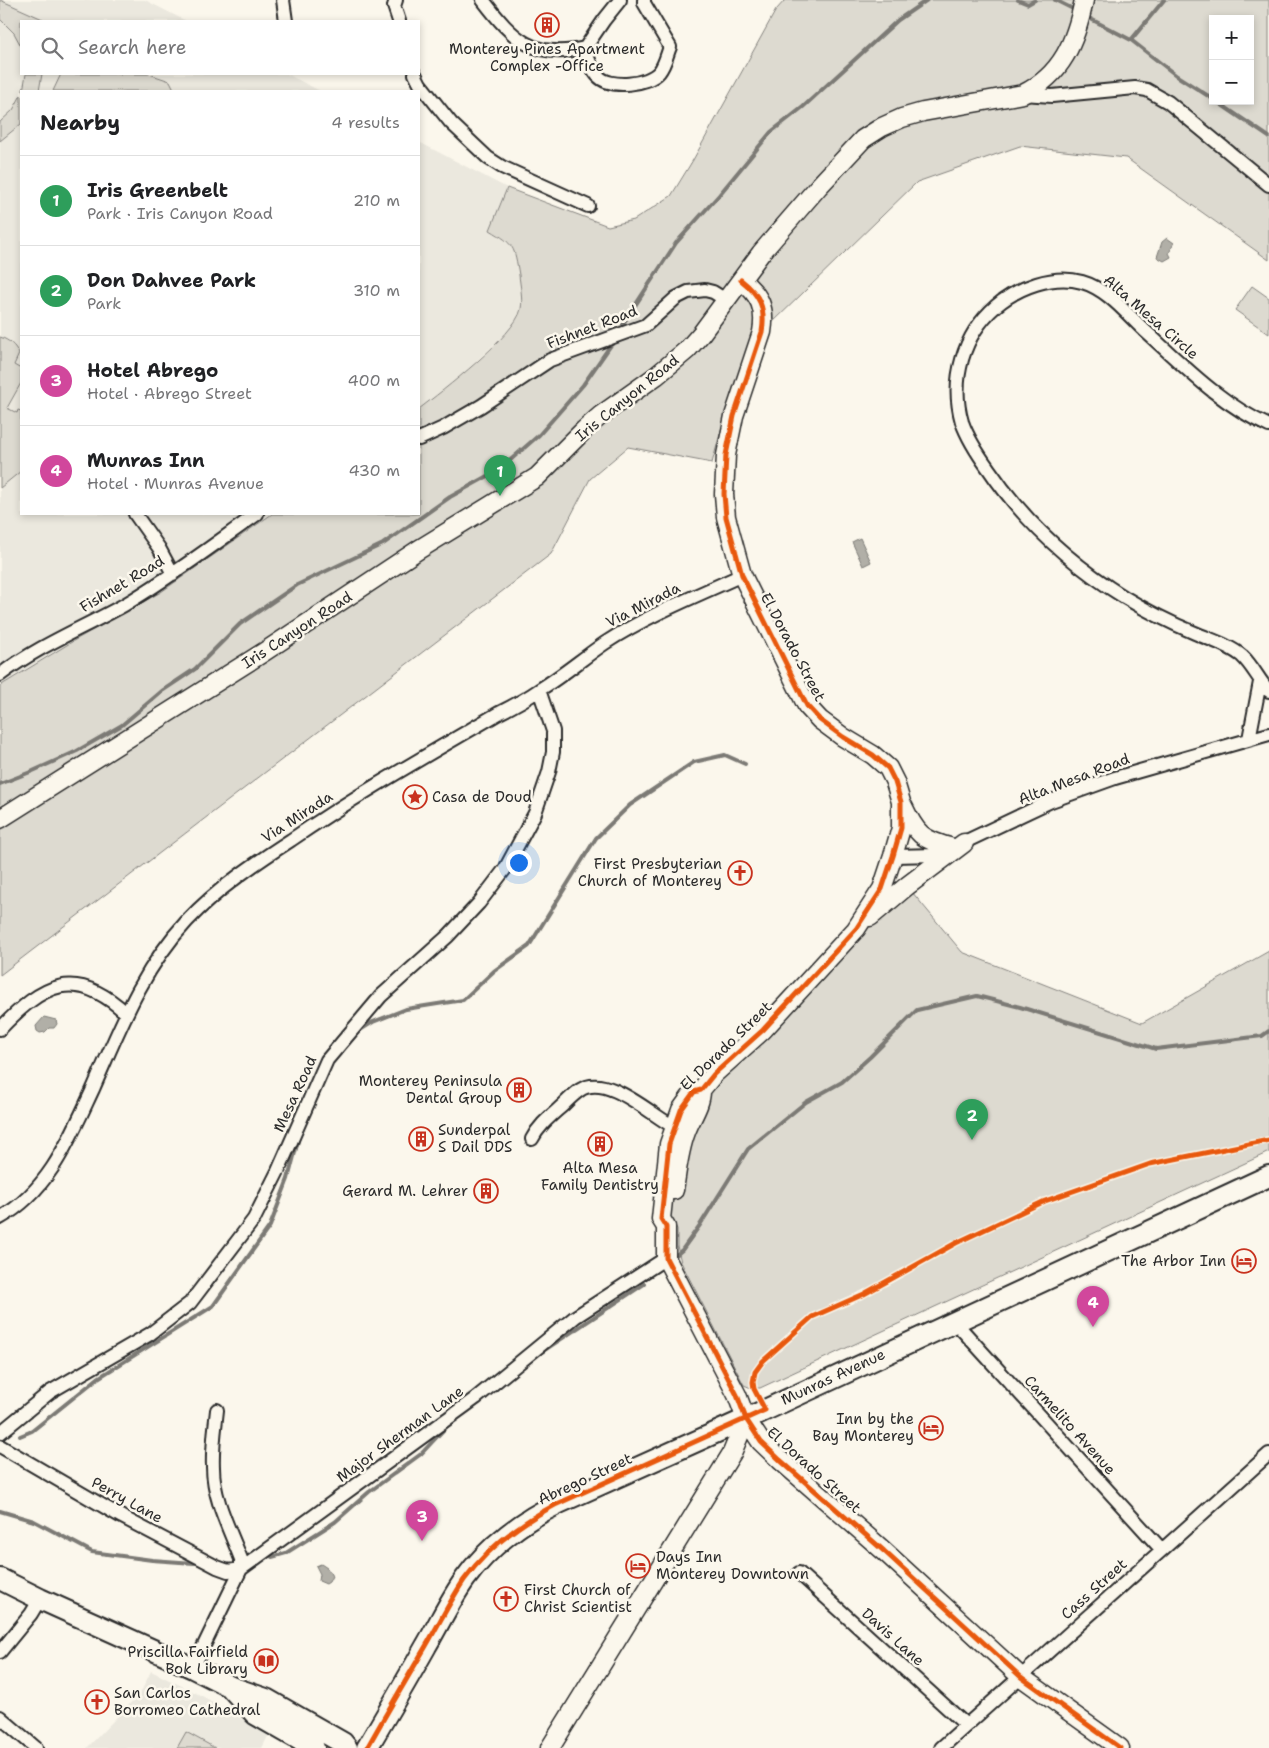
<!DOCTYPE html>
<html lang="en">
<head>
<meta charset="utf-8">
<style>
  body { margin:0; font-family:"Shantell Sans",sans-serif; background:#f2f2f2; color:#202124 }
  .controls { position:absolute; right:15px; top:15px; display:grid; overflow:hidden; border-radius:0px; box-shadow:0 2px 8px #0003 }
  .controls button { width:45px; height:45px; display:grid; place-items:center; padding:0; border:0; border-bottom:1px solid #e0e0e0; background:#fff; color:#202124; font:25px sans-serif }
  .you { position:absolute; left:518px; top:862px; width:18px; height:18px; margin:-12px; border:4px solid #fff; border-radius:50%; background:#1a73e8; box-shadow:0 0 0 8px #1a73e833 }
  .badge { display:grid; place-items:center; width:32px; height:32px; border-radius:50%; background:#c8321e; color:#fff; font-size:16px; font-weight:700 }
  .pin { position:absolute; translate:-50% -41px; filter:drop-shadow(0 1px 2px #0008) }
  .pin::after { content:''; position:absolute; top:26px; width:18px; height:15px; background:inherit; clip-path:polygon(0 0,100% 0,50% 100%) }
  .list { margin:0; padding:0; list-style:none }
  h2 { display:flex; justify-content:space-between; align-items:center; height:65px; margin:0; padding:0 20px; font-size:21px }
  h2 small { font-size:16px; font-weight:400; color:#757577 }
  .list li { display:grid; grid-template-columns:32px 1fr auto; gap:15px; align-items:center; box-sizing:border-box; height:90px; padding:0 20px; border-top:1px solid #e0e0e0 }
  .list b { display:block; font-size:19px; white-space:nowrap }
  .list p { margin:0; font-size:16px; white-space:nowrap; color:#757577 }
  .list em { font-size:16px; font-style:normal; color:#757577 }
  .icon { flex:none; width:28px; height:28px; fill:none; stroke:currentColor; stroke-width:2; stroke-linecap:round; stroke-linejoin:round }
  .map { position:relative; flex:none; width:1269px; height:1748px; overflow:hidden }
  .search { position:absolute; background:#fff; box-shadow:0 2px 8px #0003; left:20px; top:20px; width:400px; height:55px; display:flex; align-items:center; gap:12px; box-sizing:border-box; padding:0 18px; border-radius:0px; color:#757577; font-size:19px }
  .panel { position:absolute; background:#fff; box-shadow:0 2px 8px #0003; left:20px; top:90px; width:400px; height:425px; border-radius:0px }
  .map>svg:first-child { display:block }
</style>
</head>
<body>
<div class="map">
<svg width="1269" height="1748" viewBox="0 0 1269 1748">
  <rect width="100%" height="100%" fill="#fbf7ec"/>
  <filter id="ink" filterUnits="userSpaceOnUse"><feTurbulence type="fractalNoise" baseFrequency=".02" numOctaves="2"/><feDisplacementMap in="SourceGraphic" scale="10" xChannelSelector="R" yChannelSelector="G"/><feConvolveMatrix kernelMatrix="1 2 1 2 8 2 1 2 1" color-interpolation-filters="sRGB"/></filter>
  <g filter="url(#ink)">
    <path fill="#ebe8de" d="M0 0H145L186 21H21V74H287L320 91H21V514H272L161 592 75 640 0 686Z
      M419 142 507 188 490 230 504 239 515 249 521 287V309L512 327 458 379 419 409Z
      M151 1671 202 1696 269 1734 262 1748H87L141 1692Z"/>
    <path fill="#dddad0" stroke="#84827e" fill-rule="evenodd" d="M0 0 47 21H21V46L14 33 0 19Z
      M785 0H1269V260L1126 158 1020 146 917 182 770 325 758 333 727 409 712 463 628 447 590 479 551 554 0 975V686L75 640 161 592 272 514H419V409C442 391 515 336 521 309 523 298 520 285 519 275 514 246 515 245 490 230L507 188 608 226 634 220 671 196 693 160 776 10ZM1213 19H1250V101H1213Z
      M26 74H42L39 91H23Z
      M61 74H149L170 81 174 89 173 91H53Z
      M21 95V124L0 141V122L13 110Z
      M1252 286 1269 298V334L1235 310Z
      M0 337C9 340 15 345 19 354L14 365 21 369V383L7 408 17 413 18 410 21 411V471L0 488Z
      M907 886 962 952 1142 1023 1269 951V1152L760 1388H751L744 1385 681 1262 677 1246V1229L667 1212 696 1098Z
      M186 1732 215 1748H177Z"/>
    <path fill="#b1afa7" stroke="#7b7a75" d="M1167 238 1174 243 1169 253 1171 257 1164 261 1157 257 1162 242Z
      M860 538 871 562 863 566 852 542Z
      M44 1017 56 1020 57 1024 54 1028H49L45 1032 40 1033 37 1031 36 1026Z
      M321 1564 327 1568 332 1576 329 1582 326 1584 319 1581 320 1574 316 1566Z"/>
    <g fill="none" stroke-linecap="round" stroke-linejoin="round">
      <path stroke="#7b7a75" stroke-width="4" d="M1018 0 1028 4 1035 0
        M1055 0 1077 11
        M1085 16 1131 40 1177 76 1213 99
        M1131 40 1164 0
        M1216 101 1269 137
        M623 324 676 243 719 195 771 132 803 107 898 20 927 0
        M0 784 33 771 77 751 122 725 162 691 195 669 240 624 297 585 383 544 450 497 499 470 539 435 583 385 613 342
        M357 1032 373 1022 406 1009 463 1000 494 971 529 946 596 838 630 805 694 762 725 755 745 764
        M675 1256 682 1250 700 1225 748 1149 806 1102 842 1082 870 1057 917 1010 977 996 1020 1007 1156 1049 1262 1036 1269 1031
        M540 1353 644 1284
        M20 1436 32 1431 98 1378 213 1306 270 1226 288 1179 299 1137
        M0 1511 34 1521 92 1552 152 1560 194 1563
        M272 1557 286 1553 335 1522 369 1492 421 1454 448 1425"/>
      <g stroke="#2b2b2b" stroke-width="16">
        <path id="street" d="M283 0 286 21
          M396 0 394 6 399 21
          M483 0C513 39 533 60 585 48L604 20 620 0
          M585 48C587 56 592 70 598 76 610 89 648 85 659 72 665 65 667 54 670 47L644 3V0
          M415 74 420 84 451 123 488 158 502 167 588 206
          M1023 94 1052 96 1135 88 1147 90 1168 102 1269 185
          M1269 426C1219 403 1184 366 1144 330 1126 313 1107 289 1082 282 1053 274 1018 287 996 306 963 335 950 380 962 422 968 439 978 454 988 468 1023 520 1071 564 1124 597 1147 611 1171 623 1195 633 1211 640 1229 645 1242 656 1253 666 1259 681 1269 691
          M419 439 443 428 481 406 550 360 646 325 676 298 688 292 705 290 713 292 726 300
          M135 514 159 548 173 574
          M0 675C38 646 83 628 124 605 170 578 213 545 257 514
          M1249 739 1260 682
          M893 856 937 855 1051 801 1115 778 1269 734
          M0 1029C43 984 75 966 126 1013
          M532 1139C539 1125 551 1116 563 1105 568 1100 574 1094 580 1090 607 1072 652 1116 676 1128L679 1133
          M0 1218C49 1191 70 1138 93 1089 119 1030 142 969 187 921 217 889 254 864 291 840 358 794 429 754 499 713 513 706 526 699 539 690 562 676 583 658 605 643 648 615 696 596 742 575
          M954 1321 1162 1550
          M217 1410C215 1429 212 1448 213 1467 213 1499 230 1530 241 1559V1569
          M0 1433 50 1392 150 1334 190 1303 254 1219 278 1171 327 1060 381 996 448 936 479 903 505 869 535 813 549 772 553 752V731L539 690
          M0 1446 122 1517 217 1567 228 1571 241 1569
          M799 1573 966 1725
          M0 1652 31 1614 40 1599
          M193 1668 241 1569 476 1398 575 1317 666 1258
          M0 1717 36 1748
          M941 1748 1269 1454"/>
      </g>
      <g stroke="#2b2b2b" stroke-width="21">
        <path id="secondary" d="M741 280C760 295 766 308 762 332L734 416 726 455 724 494 726 517 742 575 807 706 820 720 843 737 873 755 888 768 895 782 901 802V828L893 856 882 889 856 929 763 1030 714 1074 701 1090 694 1092 681 1110 669 1144 661 1219 666 1227V1258L737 1395 746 1419 761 1442 780 1460 884 1551 1021 1677 1120 1748
          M903 806C916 834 922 840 953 848
          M0 819 264 652 418 550 537 477 584 430 601 415 656 376 687 350 701 334 761 253 819 186 863 139 882 127 902 118 923 112 1023 94C1062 75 1076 41 1084 0
          M870 917 907 886 964 843
          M674 1190C677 1171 679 1150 686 1132 691 1118 701 1105 701 1091
          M550 1748 732 1453 746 1419"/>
      </g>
      <g stroke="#2b2b2b" stroke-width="24">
        <path id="primary" d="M0 1579 40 1599 193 1668 231 1687 266 1699 343 1743 347 1748
          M232 1689 255 1714 314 1748
          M367 1748C387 1714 407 1680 426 1646 439 1624 450 1600 465 1579 488 1547 523 1520 559 1503L746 1419 1269 1176"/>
      </g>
      <use href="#street" stroke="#fbf7ec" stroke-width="12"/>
      <use href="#secondary" stroke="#fbf7ec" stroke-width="18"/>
      <use href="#primary" stroke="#fbf7ec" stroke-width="20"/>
      <g stroke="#fbf7ec" stroke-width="8">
        <path id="cycleway" d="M741 280C760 295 766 308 762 332L734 416 726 455 724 494 726 517 742 575 807 706 820 720 843 737 873 755 888 768 895 782 901 802V828L893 856 882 889 856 929 763 1030 714 1074 701 1090 694 1092 681 1110 669 1144 661 1219 666 1227V1258L737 1395 746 1419 761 1442 780 1460 884 1551 1021 1677 1120 1748
          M367 1748C386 1714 406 1680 426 1646 439 1624 450 1601 464 1580 487 1548 521 1523 555 1505L765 1410 754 1389 753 1382 755 1372 763 1361 812 1317 864 1294 956 1243 1045 1201 1150 1164 1269 1140"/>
      </g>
      <use href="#cycleway" stroke="#e8590c" stroke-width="5"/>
    </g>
  </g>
  <defs>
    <g id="building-ring" transform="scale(1.25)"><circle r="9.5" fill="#fbf7ec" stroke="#c8321e" stroke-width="1.5"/><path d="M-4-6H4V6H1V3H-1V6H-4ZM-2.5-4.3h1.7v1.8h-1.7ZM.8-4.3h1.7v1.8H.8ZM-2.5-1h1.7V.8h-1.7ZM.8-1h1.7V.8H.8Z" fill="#c8321e"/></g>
    <g id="sight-ring" transform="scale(1.25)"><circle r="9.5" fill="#fbf7ec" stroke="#c8321e" stroke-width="1.5"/><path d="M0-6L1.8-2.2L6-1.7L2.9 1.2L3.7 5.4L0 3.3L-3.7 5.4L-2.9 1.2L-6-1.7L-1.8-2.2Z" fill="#c8321e"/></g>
    <g id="church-ring" transform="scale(1.25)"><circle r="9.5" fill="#fbf7ec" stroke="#c8321e" stroke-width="1.5"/><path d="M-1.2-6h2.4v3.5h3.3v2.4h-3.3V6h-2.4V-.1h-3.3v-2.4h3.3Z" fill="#c8321e"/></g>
    <g id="hotel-ring" transform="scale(1.25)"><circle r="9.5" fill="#fbf7ec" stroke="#c8321e" stroke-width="1.5"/><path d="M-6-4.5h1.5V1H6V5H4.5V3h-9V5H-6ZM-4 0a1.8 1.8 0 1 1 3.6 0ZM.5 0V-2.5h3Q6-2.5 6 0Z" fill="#c8321e"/></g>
    <g id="library-ring" transform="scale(1.25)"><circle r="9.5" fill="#fbf7ec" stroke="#c8321e" stroke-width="1.5"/><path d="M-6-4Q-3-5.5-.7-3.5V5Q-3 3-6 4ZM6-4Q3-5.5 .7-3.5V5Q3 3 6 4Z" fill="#c8321e"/></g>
  </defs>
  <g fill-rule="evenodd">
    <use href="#building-ring" x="547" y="25"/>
    <use href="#sight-ring" x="415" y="797"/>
    <use href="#church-ring" x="740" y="873"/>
    <use href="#building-ring" x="519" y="1090"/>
    <use href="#building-ring" x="421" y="1139"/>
    <use href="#building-ring" x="600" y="1144"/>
    <use href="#building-ring" x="486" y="1191"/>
    <use href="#hotel-ring" x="1244" y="1261"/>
    <use href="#hotel-ring" x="931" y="1428"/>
    <use href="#hotel-ring" x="638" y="1566"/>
    <use href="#church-ring" x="506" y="1599"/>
    <use href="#library-ring" x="266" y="1661"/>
    <use href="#church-ring" x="97" y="1702"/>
  </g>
  <g text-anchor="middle" stroke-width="5" stroke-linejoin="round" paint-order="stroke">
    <g font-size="15" fill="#2b2b2b" stroke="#fbf7ec" text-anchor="end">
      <text x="547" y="54" text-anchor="middle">Monterey Pines Apartment<tspan x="547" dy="17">Complex -Office</tspan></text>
      <text x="432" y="802" text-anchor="start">Casa de Doud</text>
      <text x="722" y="869">First Presbyterian<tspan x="722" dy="17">Church of Monterey</tspan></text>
      <text x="502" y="1086">Monterey Peninsula<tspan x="502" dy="17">Dental Group</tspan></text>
      <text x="438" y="1135" text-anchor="start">Sunderpal<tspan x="438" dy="17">S Dail DDS</tspan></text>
      <text x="600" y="1173" text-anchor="middle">Alta Mesa<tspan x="600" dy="17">Family Dentistry</tspan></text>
      <text x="468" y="1196">Gerard M. Lehrer</text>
      <text x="1226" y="1266">The Arbor Inn</text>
      <text x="914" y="1424">Inn by the<tspan x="914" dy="17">Bay Monterey</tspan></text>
      <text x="656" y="1562" text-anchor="start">Days Inn<tspan x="656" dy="17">Monterey Downtown</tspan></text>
      <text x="524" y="1595" text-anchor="start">First Church of<tspan x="524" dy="17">Christ Scientist</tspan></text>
      <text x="248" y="1657">Priscilla Fairfield<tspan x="248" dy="17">Bok Library</tspan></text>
      <text x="114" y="1698" text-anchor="start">San Carlos<tspan x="114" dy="17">Borromeo Cathedral</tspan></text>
    </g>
    <g font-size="15" fill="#2b2b2b" stroke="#fbf7ec">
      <text transform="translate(1151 317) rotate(41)" y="5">Alta Mesa Circle</text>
      <text transform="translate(592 327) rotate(-21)" y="5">Fishnet Road</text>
      <text transform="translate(627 398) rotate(-39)" y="5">Iris Canyon Road</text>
      <text transform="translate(122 584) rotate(-31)" y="5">Fishnet Road</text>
      <text transform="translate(643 605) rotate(-27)" y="5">Via Mirada</text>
      <text transform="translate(297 630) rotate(-33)" y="5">Iris Canyon Road</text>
      <text transform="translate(793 647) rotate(62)" y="5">El Dorado Street</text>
      <text transform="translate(1074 779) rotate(-21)" y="5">Alta Mesa Road</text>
      <text transform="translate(297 817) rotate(-33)" y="5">Via Mirada</text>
      <text transform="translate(726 1046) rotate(-44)" y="5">El Dorado Street</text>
      <text transform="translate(295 1094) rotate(-65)" y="5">Mesa Road</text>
      <text transform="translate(833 1377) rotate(-25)" y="5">Munras Avenue</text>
      <text transform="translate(1070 1425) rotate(48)" y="5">Carmelito Avenue</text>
      <text transform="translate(400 1434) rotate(-36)" y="5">Major Sherman Lane</text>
      <text transform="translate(814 1470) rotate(42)" y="5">El Dorado Street</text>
      <text transform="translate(585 1479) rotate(-25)" y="5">Abrego Street</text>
      <text transform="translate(127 1500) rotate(29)" y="5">Perry Lane</text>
      <text transform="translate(1094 1589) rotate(-42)" y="5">Cass Street</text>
      <text transform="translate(893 1637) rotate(42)" y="5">Davis Lane</text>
    </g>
  </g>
</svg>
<div class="controls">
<button>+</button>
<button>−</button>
</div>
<div class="you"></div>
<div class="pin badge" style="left:500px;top:496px;background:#2e9e5b">1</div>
<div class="pin badge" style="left:972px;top:1140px;background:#2e9e5b">2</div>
<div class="pin badge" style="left:422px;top:1541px;background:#d1479c">3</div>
<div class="pin badge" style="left:1093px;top:1327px;background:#d1479c">4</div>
<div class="search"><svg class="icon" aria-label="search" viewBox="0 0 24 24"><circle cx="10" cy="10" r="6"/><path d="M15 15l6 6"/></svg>Search here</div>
<section class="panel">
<h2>Nearby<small>4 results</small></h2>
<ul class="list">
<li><span class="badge" style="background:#2e9e5b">1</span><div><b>Iris Greenbelt</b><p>Park · Iris Canyon Road</p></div><em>210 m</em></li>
<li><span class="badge" style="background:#2e9e5b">2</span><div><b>Don Dahvee Park</b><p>Park</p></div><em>310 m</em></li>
<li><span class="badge" style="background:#d1479c">3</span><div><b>Hotel Abrego</b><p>Hotel · Abrego Street</p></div><em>400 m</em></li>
<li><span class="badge" style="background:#d1479c">4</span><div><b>Munras Inn</b><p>Hotel · Munras Avenue</p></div><em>430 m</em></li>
</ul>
</section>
</div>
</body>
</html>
